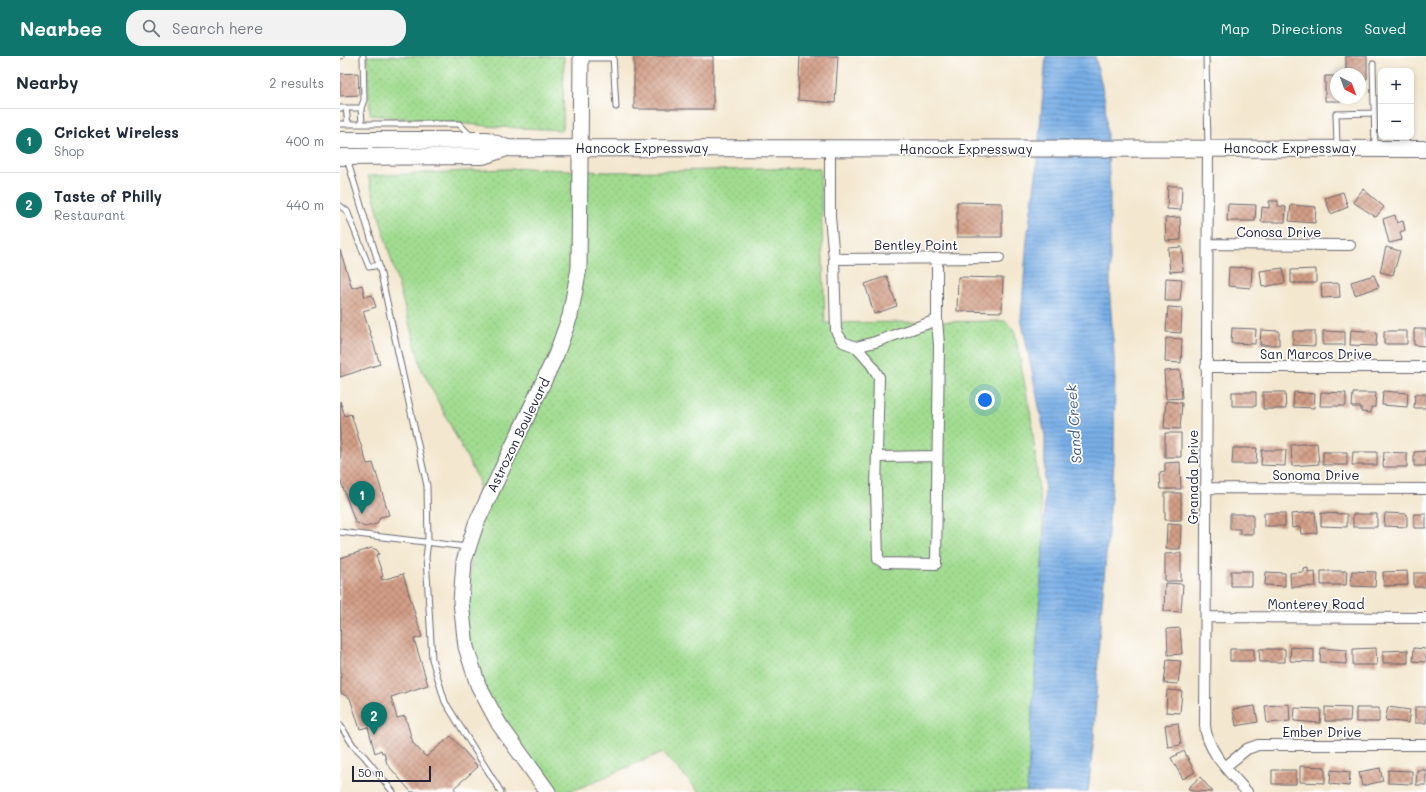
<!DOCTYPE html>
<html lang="en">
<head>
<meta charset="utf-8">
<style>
  body { margin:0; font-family:Mali,sans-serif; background:#f2f2f3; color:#1f2937 }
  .controls { position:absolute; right:12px; top:12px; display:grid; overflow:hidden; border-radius:8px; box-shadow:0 2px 6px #0003 }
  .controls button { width:36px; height:36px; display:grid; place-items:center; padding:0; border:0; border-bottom:1px solid #e0e1e3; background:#fff; color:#1f2937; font:20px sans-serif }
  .compass { position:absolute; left:990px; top:12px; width:36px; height:36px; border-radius:50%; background:#fff; box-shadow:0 2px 6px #0003; rotate:139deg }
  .scale { position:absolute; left:12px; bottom:10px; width:79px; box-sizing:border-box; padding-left:4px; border:2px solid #22223b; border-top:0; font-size:11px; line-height:14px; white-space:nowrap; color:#22223b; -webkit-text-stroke:3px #fff; paint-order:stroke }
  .you { position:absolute; left:645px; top:344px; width:14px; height:14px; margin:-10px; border:3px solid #fff; border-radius:50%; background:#1a73e8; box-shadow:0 0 0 6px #1a73e833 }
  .badge { display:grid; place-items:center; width:26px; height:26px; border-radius:50%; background:#0f766e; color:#fff; font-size:13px; font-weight:700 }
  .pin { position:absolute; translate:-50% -33px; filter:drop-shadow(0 1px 2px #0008) }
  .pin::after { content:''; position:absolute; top:21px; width:14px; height:12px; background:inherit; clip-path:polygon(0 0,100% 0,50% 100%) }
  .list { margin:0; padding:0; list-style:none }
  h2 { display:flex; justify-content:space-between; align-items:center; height:52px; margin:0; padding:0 16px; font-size:17px }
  h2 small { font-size:13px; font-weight:400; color:#747a83 }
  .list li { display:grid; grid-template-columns:26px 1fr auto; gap:12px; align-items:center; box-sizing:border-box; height:64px; padding:0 16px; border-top:1px solid #e0e1e3 }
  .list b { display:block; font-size:15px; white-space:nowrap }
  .list p { margin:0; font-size:13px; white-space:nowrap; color:#747a83 }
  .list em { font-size:13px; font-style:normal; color:#747a83 }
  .icon { flex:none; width:22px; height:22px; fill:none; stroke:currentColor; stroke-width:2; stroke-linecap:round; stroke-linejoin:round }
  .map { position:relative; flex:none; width:1086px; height:736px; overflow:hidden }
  header { display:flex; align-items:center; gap:24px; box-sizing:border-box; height:56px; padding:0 20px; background:#0f766e; color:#fff }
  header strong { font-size:19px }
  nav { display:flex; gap:22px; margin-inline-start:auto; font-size:14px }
  .search { width:280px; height:36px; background:#f2f2f3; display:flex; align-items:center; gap:10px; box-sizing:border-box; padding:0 14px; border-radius:16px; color:#747a83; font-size:15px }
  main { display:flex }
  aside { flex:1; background:#fff }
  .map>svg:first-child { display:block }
</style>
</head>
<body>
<header>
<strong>Nearbee</strong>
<div class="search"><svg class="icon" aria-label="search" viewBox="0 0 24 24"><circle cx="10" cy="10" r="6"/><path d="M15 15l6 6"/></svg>Search here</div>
<nav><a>Map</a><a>Directions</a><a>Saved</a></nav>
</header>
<main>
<aside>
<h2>Nearby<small>2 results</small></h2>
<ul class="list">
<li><span class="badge">1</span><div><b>Cricket Wireless</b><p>Shop</p></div><em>400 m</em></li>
<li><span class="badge">2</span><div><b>Taste of Philly</b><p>Restaurant</p></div><em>440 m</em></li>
</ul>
</aside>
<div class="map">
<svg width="1086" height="736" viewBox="0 0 1086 736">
  <defs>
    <pattern id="grass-dots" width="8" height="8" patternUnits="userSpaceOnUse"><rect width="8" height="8" fill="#a1dc90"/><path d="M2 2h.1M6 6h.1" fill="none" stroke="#8abc7d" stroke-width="1.8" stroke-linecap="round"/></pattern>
    <pattern id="water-rules" width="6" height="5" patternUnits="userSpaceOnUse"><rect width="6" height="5" fill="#78aee6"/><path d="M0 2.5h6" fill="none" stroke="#628dbc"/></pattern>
    <pattern id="building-cross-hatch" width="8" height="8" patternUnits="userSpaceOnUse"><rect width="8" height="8" fill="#d29e86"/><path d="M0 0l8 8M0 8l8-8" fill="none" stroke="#aa806f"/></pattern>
  </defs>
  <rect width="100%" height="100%" fill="#fff"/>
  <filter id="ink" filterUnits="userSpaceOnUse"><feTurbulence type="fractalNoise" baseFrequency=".025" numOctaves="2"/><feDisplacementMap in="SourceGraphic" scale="8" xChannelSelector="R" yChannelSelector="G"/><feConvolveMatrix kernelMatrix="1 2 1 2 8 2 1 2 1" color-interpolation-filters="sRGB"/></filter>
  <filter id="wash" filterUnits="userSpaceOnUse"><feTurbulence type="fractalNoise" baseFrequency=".012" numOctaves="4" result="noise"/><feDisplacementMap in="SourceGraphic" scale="16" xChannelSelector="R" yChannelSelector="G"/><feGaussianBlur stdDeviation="0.9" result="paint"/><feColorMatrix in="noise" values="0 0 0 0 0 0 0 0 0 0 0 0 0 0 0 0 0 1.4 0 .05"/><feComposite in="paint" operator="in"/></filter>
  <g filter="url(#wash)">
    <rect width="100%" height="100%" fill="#f3e7cf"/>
    <path fill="url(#grass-dots)" stroke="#627f66" d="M27 0H224L223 74 159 71 30 59Z
      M185 112 268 116 480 112 485 267 666 265 675 277 691 361 704 479 687 736H359L323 696 237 733 224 736H209L138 629 123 572 136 468 139 425 82 314 28 120Z"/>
    <path fill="url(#water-rules)" stroke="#4d6890" d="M706 0H755L765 44 770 135V242L775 312 774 406 759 583 754 681 748 736H687L704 479 705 380 681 262 687 183 696 119Z"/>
    <g id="blocks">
      <path fill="url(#building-cross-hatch)" d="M294 0H373V53H294Z
        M460 0H498L495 47 458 44Z
        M1006 0H1027V23H1020V18H1006Z
        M18 17 19 39 0 40V18Z
        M985 20H996V42H1006V45H985Z
        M828 130H842L841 154 827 153Z
        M1023 133 1044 151 1036 161 1013 146Z
        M1003 136 1008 151 991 158 985 142Z
        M929 145H938V150L946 151 945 166H921L922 151 929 152Z
        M617 146 662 147V181H617Z
        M888 148 916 149 915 165H887Z
        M951 149 976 151 975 167 949 165Z
        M1055 159 1057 167 1063 165 1065 174 1060 176 1062 184 1049 187 1043 163Z
        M840 161 841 184 826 185 825 162Z
        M842 191 843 215 830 216 828 192Z
        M1046 191 1060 195 1053 219 1040 216Z
        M0 194 12 232 22 229 25 241 32 239 36 251 23 255 40 308 0 321Z
        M889 211 912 212 911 232 888 230Z
        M943 212 945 227 922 231 920 215Z
        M976 213V227H951V214Z
        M1034 219 1039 231 1015 239 1011 226Z
        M547 220 557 250 534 258 525 228Z
        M618 221 663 222 662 256 617 255Z
        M826 222 842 223 840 245H825Z
        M999 227 1000 241 982 242 981 228Z
        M828 251 842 252 841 277 826 276Z
        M892 272 916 273 915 288 891 287Z
        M1074 273H1086V290L1074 289Z
        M921 274 939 275V289H920Z
        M1011 274 1037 276 1036 290 1010 289Z
        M953 275H975V290L953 289Z
        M983 275 1005 276V289H983Z
        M1044 275H1067V288H1044Z
        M826 282 842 283 841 307 825 306Z
        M840 314 842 342 826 343 824 315Z
        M1043 335 1068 337 1067 351 1042 349Z
        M892 336H916V350H892Z
        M923 336H945L946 353H923Z
        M954 336 975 338 974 352 953 351Z
        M981 336 1006 337V350H980Z
        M1013 337H1036L1035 351H1031V357L1021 356V351H1012Z
        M1075 338H1086V352H1074Z
        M0 345 5 360 11 358 27 408 33 407 49 459 40 461 37 468 25 471 15 466 0 423Z
        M826 345 842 347 840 373 824 372Z
        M825 377H841V401H825Z
        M977 387 979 408 952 410 951 389Z
        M893 392H917L916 408H892Z
        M922 394H946L945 410 921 409Z
        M1086 395V410H1074V396Z
        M983 396H1007V409H983Z
        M1013 396H1037V409H1012Z
        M1044 396 1067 397V411H1043Z
        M840 406 841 433H821L820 416 825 415V407Z
        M825 437H841V464H825Z
        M975 456 977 477 961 478 960 471 952 472 951 458Z
        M924 457H945V470H924Z
        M981 457 1007 458V471L981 470Z
        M1045 457 1067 458V471L1044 470Z
        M890 458H913V478H900V473H890Z
        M1013 458H1037V471H1013Z
        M1074 458H1086V472H1074Z
        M827 468 841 469 840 493H826Z
        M32 492 37 494 39 498 36 499 43 520 41 521 42 524 63 518 82 581 74 583 88 629 51 641 57 662 65 660 73 687 86 701 111 680 138 711 114 732 117 736H71L47 708 44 696 42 697 41 694 35 697 28 671 20 673 10 642 1 637 0 502Z
        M841 497V525H825V498Z
        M968 511V516L975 515 976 530 951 531 950 517 963 516V512Z
        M891 515H912V530H891Z
        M981 515H1007L1006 529H981Z
        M1012 515 1036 516 1035 531 1011 530Z
        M1067 515 1068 529 1044 530 1043 516Z
        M926 516 945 517V530L925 529Z
        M1074 517H1086V531H1074Z
        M825 527 843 528 841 556 824 555Z
        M840 572 842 598 828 599 827 573Z
        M951 591 974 593V606L950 605Z
        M981 592 1007 594 1006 608 980 606Z
        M1036 592 1037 609H1013V593Z
        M1074 592 1086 593V606L1073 605Z
        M890 593H914V605H890Z
        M919 593H945V606H920Z
        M1068 594V607H1043V595Z
        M827 604 841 605 838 628 824 627Z
        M827 634 842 635 840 657 826 656Z
        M949 648 950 665 927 667 925 650Z
        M915 650 918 666 896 670 893 653Z
        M985 651 1011 652 1010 665H985Z
        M1048 651 1070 654 1068 667 1045 664Z
        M1075 651H1086V667H1075Z
        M955 652 981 653 980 667 954 665Z
        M1016 652H1039V666H1016Z
        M838 667 841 689 828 691 825 669Z
        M844 695 855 716 843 723 831 702Z
        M960 710 985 711V727L960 726Z
        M1040 712 1043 725 1022 730 1019 716Z
        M932 714H956V728H932Z
        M991 714 1010 716 1009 730 990 728Z
        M1048 714 1072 715V728L1048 727Z
        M1077 714H1086V729H1076Z
        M860 721 873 736 851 735 848 732Z"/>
    </g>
  </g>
  <g filter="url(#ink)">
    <use href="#blocks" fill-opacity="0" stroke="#6b676f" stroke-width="1"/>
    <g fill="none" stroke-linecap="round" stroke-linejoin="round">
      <g stroke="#6b676f" stroke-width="7">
        <path id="service" d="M0 0H1
          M273 0 276 51
          M866 0 868 91
          M242 2H273
          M1033 8 1035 91
          M0 52H21L22 68
          M6 52 8 68
          M21 52 24 44 23 0
          M0 68H119L131 80
          M997 90 996 58 1034 57
          M7 103 39 209 87 430 88 486 86 501 92 603 105 646 161 736
          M0 150 7 155 29 211 39 209
          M0 476 127 491
          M0 669 13 689 24 700 53 736"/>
      </g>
      <g stroke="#6b676f" stroke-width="12">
        <path id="minor" d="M868 92 865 670C868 697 890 716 907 736
          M490 93V161L494 203 496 275 503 286 516 291 531 308 539 321 536 433 538 503 544 507 596 508 599 289 597 264V202
          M868 188 1010 189
          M494 203 659 202
          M516 291 535 286 597 264
          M866 311H1086
          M537 401 597 400
          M865 432 1086 433
          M867 561 1086 562
          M885 711 907 693 918 689H1086"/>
      </g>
      <g stroke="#6b676f" stroke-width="17">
        <path id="secondary" d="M208 736 159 668 138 629 126 591 121 546 124 505 136 468 216 299 230 260 239 212 241 0"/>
      </g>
      <g stroke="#6b676f" stroke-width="18">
        <path id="primary" d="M0 84H147L167 92
          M0 101 143 100 167 92 1086 93"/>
      </g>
      <use href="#service" stroke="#fff" stroke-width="5"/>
      <use href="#minor" stroke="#fff" stroke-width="10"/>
      <use href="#secondary" stroke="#fff" stroke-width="15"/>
      <use href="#primary" stroke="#fff" stroke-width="16"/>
    </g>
  </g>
  <g text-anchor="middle" stroke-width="3.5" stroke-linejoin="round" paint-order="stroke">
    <g font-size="13" fill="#22223b" stroke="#fff">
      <text x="302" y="97">Hancock Expressway</text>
      <text x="950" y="97">Hancock Expressway</text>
      <text x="626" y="98">Hancock Expressway</text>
      <text x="939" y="181">Conosa Drive</text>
      <text x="576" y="194">Bentley Point</text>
      <text x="976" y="303">San Marcos Drive</text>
      <text transform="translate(178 379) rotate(-64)" y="5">Astrozon Boulevard</text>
      <text x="976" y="424">Sonoma Drive</text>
      <text transform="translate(853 421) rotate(-90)" y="5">Granada Drive</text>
      <text x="976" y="553">Monterey Road</text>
      <text x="982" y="681">Ember Drive</text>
    </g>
    <g font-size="14" font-style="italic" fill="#445a7f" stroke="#fff">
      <text transform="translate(734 368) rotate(-94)" y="5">Sand Creek</text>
    </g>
  </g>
</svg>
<div class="controls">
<button>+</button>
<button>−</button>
</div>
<svg class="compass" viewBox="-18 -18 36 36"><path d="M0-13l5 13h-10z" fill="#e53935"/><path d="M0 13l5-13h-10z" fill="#747a83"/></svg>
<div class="scale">50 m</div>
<div class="you"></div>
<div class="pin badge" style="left:22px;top:458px">1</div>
<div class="pin badge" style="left:34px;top:679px">2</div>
</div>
</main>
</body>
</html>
